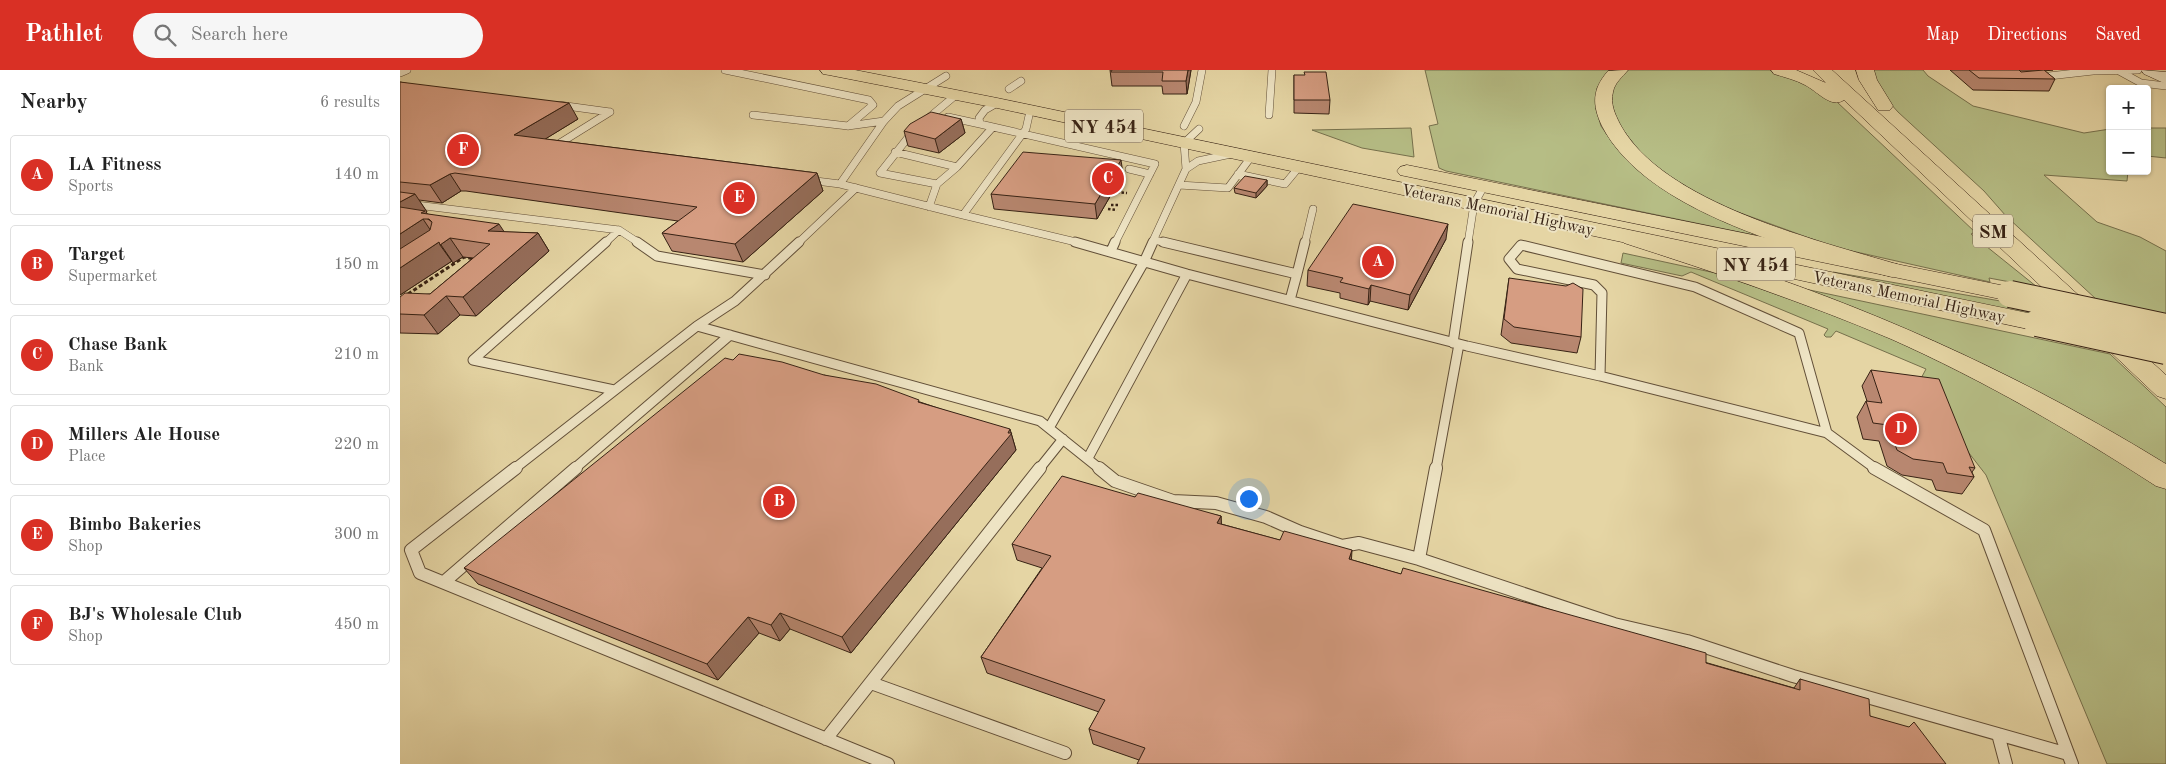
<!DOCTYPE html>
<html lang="en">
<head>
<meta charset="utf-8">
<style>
  body { margin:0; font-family:"Old Standard TT",serif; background:#f6f6f6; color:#222 }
  .controls { position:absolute; right:15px; top:15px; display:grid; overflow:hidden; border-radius:5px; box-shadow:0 1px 4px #0004 }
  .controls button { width:45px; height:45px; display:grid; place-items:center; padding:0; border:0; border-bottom:1px solid #e0e0e0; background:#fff; color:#222; font:25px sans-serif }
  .you { position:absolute; left:848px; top:428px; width:18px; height:18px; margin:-12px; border:4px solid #fff; border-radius:50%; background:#1a73e8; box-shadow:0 0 0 8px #1a73e833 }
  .badge { display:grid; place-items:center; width:32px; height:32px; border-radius:50%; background:#d93025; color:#fff; font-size:16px; font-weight:700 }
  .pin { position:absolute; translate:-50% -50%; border:2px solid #fff; box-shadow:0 1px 5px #0006 }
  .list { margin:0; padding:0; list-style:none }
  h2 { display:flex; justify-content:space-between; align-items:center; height:65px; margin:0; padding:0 20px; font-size:21px }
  h2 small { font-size:16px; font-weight:400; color:#767676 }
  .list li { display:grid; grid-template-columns:32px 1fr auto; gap:15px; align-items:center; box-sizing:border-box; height:80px; margin:0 10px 10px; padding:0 10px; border:1px solid #e0e0e0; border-radius:5px }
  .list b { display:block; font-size:19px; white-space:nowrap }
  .list p { margin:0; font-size:16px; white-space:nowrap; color:#767676 }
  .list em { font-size:16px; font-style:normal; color:#767676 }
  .icon { flex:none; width:28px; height:28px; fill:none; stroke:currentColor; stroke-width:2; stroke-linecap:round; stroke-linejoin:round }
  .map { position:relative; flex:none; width:1766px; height:694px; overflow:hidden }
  header { display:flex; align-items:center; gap:30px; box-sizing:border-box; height:70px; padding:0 25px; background:#d93025; color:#fff }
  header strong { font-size:24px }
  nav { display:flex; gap:28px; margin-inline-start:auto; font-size:18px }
  .search { width:350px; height:45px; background:#f6f6f6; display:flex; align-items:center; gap:12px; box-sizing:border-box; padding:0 18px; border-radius:28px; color:#767676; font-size:19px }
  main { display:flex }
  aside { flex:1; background:#fff }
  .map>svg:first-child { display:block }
</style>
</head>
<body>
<header>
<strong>Pathlet</strong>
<div class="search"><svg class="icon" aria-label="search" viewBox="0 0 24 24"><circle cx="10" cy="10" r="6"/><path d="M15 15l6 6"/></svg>Search here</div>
<nav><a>Map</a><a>Directions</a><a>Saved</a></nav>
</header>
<main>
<aside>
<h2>Nearby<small>6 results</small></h2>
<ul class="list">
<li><span class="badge">A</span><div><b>LA Fitness</b><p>Sports</p></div><em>140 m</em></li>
<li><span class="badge">B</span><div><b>Target</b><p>Supermarket</p></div><em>150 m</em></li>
<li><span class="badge">C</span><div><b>Chase Bank</b><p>Bank</p></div><em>210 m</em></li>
<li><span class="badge">D</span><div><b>Millers Ale House</b><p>Place</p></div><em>220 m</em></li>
<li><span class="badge">E</span><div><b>Bimbo Bakeries</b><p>Shop</p></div><em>300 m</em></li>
<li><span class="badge">F</span><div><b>BJ's Wholesale Club</b><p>Shop</p></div><em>450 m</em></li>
</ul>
</aside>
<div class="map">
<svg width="1766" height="694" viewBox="0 0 1766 694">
  <rect width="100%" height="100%" fill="#e5d5a4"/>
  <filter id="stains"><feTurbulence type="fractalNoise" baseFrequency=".004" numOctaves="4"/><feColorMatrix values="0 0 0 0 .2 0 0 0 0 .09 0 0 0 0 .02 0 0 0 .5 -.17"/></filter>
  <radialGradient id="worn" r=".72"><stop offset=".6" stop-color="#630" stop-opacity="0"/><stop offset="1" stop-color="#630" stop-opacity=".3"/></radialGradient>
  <path fill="#b6bd85" stroke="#76704c" d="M1025 0H1210L1197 18 1196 39 1201 56 1214 75 1237 97 1382 171 1046 101 1039 98 1029 56 1038 54Z
    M1229 0H1374L1407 12 1437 32 1575 162 1571 164 1637 217 1589 208 1590 212 1434 177 1302 129 1253 98 1211 45 1210 21 1219 5Z
    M1473 0H1523L1528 6 1573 36 1684 63 1710 59V101H1728L1727 111 1644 105 1697 152 1740 167 1766 181V247L1696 229 1606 146 1584 121 1498 42 1481 23Z
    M1011 58 1014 87 962 78 912 60Z
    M1747 58H1766V88L1747 86Z
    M1223 183 1320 204 1518 276 1766 414V694H1707L1586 405 1517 316 1526 299 1436 261 1431 267H1426L1424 265 1428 259 1291 202 1282 206 1221 193Z
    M1433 202 1658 241 1672 255 1434 205Z
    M1405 219 1710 284 1766 337V399Z"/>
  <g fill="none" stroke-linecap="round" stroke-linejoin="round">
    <g stroke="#624f38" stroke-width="8">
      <path id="lane-far2" d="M325 0 469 30 473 35 448 56
        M1719 1 1741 13 1766 16
        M0 3 7 0
        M1640 7 1693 1 1738 0
        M609 19 621 11
        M556 25 514 60 480 103 537 114 557 97
        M159 35 210 42
        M353 45 448 56 484 51
        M869 45 872 0
        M548 47 580 54
        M784 56 796 32 802 0
        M593 57 755 94 715 173
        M152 78 210 42
        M495 82 557 97 593 57 580 54 579 48 585 40 597 33
        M729 99 750 104
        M786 99 784 73 799 59
        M838 104 885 114 899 97
        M408 110 440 114 563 145 626 59 630 41
        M440 114 484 51 498 36 546 6
        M779 115 828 118 851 87
        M0 133 219 160 205 173
        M529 137 537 114
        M563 145 680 173
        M219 160 239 173
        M754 170 768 173
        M398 173 456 118
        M752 173 786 99 798 91 831 84
        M905 173 913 139
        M1068 173 1074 134 1084 116"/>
    </g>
    <g stroke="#624f38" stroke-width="11">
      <path id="lane-far1" d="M206 172 73 290 214 320
        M237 172 257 186 365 205
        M675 172 787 204 1067 276 1200 306 1427 363
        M763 172 897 204 905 172
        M711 181 715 172
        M890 230 897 204
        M297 256 640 351 700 399
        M1053 273 1068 172
        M1200 306 1202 223 1194 215 1117 199 1109 189 1121 175 1295 217 1399 263 1427 363 1476 399
        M649 358 744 192 753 172
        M688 388 787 204
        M114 399 297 256 335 231 399 172
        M174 399 330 265
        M639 399 663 369
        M1036 399 1059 274"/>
    </g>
    <g stroke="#624f38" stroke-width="14">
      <path id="lane" d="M116 398 11 480 20 503 488 694
        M699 398 715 411 773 431 816 433 866 447 900 462 942 476 959 473 1019 489 1036 398
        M1474 398 1584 460 1672 694
        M1019 489 1214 554 1287 571 1393 606 1668 684
        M44 512 176 398
        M471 613 665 683
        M1598 664 1606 694
        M426 669 640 398"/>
    </g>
    <g stroke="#372214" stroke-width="1">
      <path id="secondary" d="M1741 0 1766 2V14L1744 4Z"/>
    </g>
    <g stroke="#372214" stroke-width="1">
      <path id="primary" d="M420 0H455L597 28 1637 245 1646 248 1649 253 1646 258 1637 261 597 38 429 5 423 4Z
        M1007 95 1610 217 1618 219 1622 224 1618 229 1610 231 1000 105 997 101 1000 97Z"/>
    </g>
    <g stroke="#372214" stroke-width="1">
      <path id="highway" d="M1228 0C1222 8 1215 12 1213 22 1210 34 1215 44 1220 54 1262 133 1419 171 1500 195L1504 200 1500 205 1492 207 1484 205C1397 179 1246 142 1202 56 1192 35 1192 19 1208 1Z
        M1371 0H1396L1426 13 1413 0H1432L1766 305V329L1757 326 1444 30C1431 39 1417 21 1405 15 1396 10 1384 7 1374 4Z
        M1456 0H1474L1477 10 1493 36 1490 40H1478L1459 10Z
        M1232 161C1270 171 1307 185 1344 197 1493 247 1633 312 1766 394V419L1756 416C1671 361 1583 310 1491 269 1404 232 1314 202 1224 173L1221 168 1224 163Z"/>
    </g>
    <path stroke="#372214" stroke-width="2.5" stroke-dasharray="2.5 2" stroke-linecap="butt" d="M717 122 727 123
      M711 135H720
      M708 139 717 140"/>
    <path stroke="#372214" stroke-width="3" stroke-dasharray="4 2.5" stroke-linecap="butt" d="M8 224 64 187 75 189"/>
    <use href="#lane-far2" stroke="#eee4c4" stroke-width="7"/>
    <use href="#lane-far1" stroke="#eee4c4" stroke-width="9"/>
    <use href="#lane" stroke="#eee4c4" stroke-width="12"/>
    <use href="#secondary" fill="#eee4c4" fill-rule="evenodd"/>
    <use href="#primary" fill="#e5d5a4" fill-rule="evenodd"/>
    <use href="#highway" fill="#e5d5a4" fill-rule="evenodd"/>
    <g stroke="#372214" stroke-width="28" stroke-linecap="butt">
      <path id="primary-bridge" d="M1610 224 1766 257
        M1637 253 1766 281"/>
    </g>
    <use href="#primary-bridge" stroke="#e5d5a4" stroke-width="26"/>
  </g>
  <path fill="#b88770" stroke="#372214" d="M710 0H791L787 24H763L762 16H712Z
    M1550 0H1653L1644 1 1655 9 1649 21 1573 20Z
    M894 5 930 30 929 44 894 43Z
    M0 12 178 49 145 69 417 103 423 121 343 192 272 181 262 163 278 151 66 121H61L42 133 19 130 27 142H26L27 144 104 162 138 163 149 181 76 246 60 245 38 264 0 263V227L30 224 73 188 63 187 53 193 52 191 0 225Z
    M561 49 565 63 539 83 508 76 504 61Z
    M723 104 697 149 594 139 591 124Z
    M867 110V116L856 128 835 123 834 118Z
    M1046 169 1008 240 970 231 968 235 940 228V223L907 216 908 200Z
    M1109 208 1181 267 1177 283 1111 273 1101 265Z
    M1471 300 1575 398 1572 402 1574 407 1562 424 1536 420 1532 410 1502 405 1487 396 1479 371 1463 369 1457 347 1466 331H1467L1462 316Z
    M424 305 520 332 611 363 616 380 451 583 390 559 380 571 359 563 318 610 78 514 64 498Z
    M735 427 821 446V454L952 490 1394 618 1400 609 1470 646 1546 694 739 690 693 674 689 659 699 642 587 603 581 587 642 498 617 490 612 474Z"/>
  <path fill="#966e5b" stroke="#372214" d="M788 0H791L787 24 786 11Z
    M169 33 178 49 124 82 114 65Z
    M561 49 565 63 539 83 535 69Z
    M721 90 723 104 697 149 695 134Z
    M417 103 423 121 343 192 335 174Z
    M50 104 61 121 42 133 30 115Z
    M867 110V116L856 128V123Z
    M15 124 27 142H26L37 159 32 152 22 145 0 146V132Z
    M23 149 35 167 0 191V164Z
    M99 154 111 172 88 161Z
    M1048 154 1046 169 1008 240 1010 225Z
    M138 163 149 181 76 246 63 227Z
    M50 168 63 187 53 193 40 175Z
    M39 172 52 191 0 225V198Z
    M971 215 970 231 968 235 969 219Z
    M46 226 60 245 38 264 24 245Z
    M610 359 616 380 451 583 442 567Z
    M821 446 822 463 817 453Z
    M952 480 951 497 949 489Z
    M380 543 390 559 380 571 371 555Z
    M348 547 359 563 318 610 307 594Z"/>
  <path fill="#d69d82" stroke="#372214" d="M712 0H788L786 11H762L763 2H711Z
    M1569 0H1619L1621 2 1644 0 1655 9 1579 8Z
    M904 2H926L930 30H894V5H905Z
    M0 12 169 33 114 65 417 103 335 174 262 163 297 137 55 103 50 104 30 115 0 112Z
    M531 42 561 49 535 69 504 61 510 54Z
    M623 82 721 90 695 134 591 124Z
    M845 106 867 110 856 123 834 118Z
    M0 122 15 124 0 132Z
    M953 134 1048 154 1010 225 971 215 969 219 940 212 943 208 908 200Z
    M0 137 25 141 21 143 99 154 88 161 138 163 63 227 46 226 24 245 0 244V227L5 223 30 224 90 174 50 168 40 175 39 172 0 198V179L30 160 32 152 29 149H23L0 164Z
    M1109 208 1166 216 1173 213 1183 219 1181 267 1114 257 1104 249Z
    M339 284 382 292 424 305 476 314 519 330 518 332 610 359 608 363H612L442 567 380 543 371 555 348 547 307 594 64 498 325 288 333 290Z
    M1471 300 1539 309 1575 398 1569 397 1574 407 1547 403 1543 393 1513 389 1497 380 1488 355 1473 353 1466 331 1482 333Z
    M662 406 735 427 738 423 821 446 817 453 880 470 884 461 952 480 949 489 1001 504 1003 498 1306 583V593L1400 620V609L1469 629 1470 646 1509 657 1514 652 1546 694H737L745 678 689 659 705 630 581 587 651 486 612 474Z"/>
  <g text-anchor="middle" stroke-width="4" stroke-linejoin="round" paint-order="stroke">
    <g font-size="16" fill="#372214" stroke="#eee4c4">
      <text transform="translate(1098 139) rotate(12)" y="6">Veterans Memorial Highway</text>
      <text transform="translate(1509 226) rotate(12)" y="6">Veterans Memorial Highway</text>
    </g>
    <g fill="#eee4c4" stroke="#6e5c49" stroke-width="1">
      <rect x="665" y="39.5" width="78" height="33" rx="4"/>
      <rect x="1573" y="144.5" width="40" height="33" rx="4"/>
      <rect x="1317" y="177.5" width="78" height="33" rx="4"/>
    </g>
    <g font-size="19" font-weight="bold" fill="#372214">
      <text x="704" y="63">NY 454</text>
      <text x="1593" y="168">SM</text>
      <text x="1356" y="201">NY 454</text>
    </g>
  </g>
  <rect width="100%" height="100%" filter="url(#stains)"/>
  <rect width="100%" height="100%" fill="url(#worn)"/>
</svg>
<div class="controls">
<button>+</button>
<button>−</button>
</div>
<div class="you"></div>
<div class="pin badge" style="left:978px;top:192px">A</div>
<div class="pin badge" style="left:379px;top:432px">B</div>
<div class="pin badge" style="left:708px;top:109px">C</div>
<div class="pin badge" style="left:1501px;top:359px">D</div>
<div class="pin badge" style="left:339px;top:128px">E</div>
<div class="pin badge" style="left:63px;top:80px">F</div>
</div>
</main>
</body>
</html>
